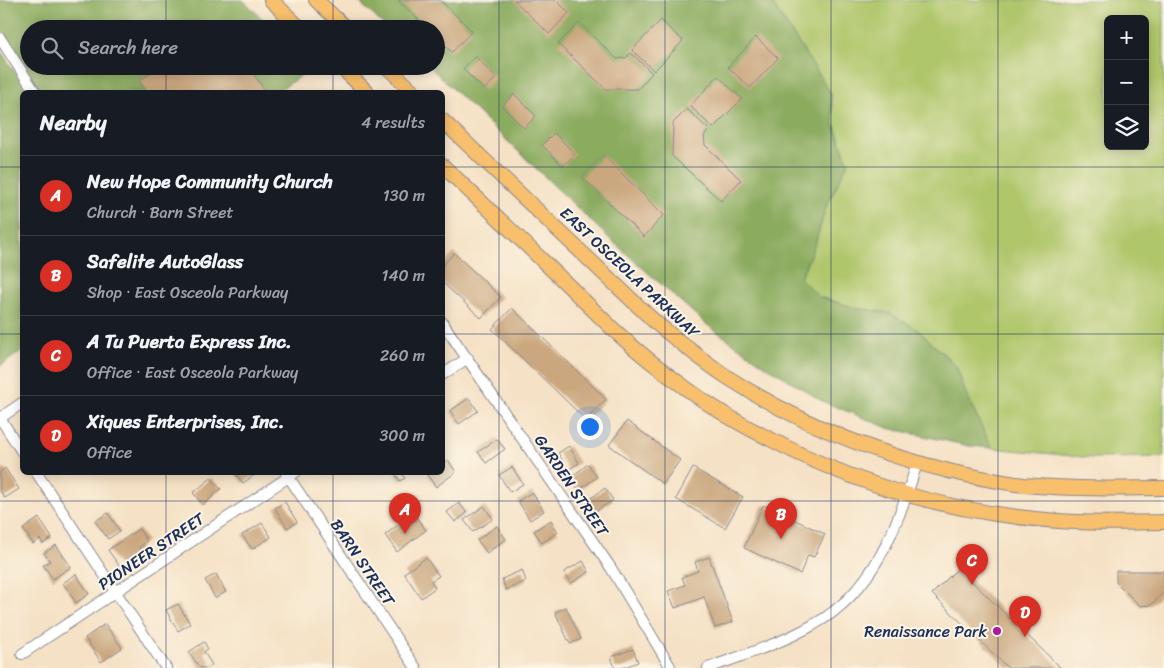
<!DOCTYPE html>
<html lang="en">
<head>
<meta charset="utf-8">
<style>
  body { margin:0; font-family:Sriracha,sans-serif; background:#242831; color:#f1f3f6 }
  .controls { position:absolute; right:15px; top:15px; display:grid; overflow:hidden; border-radius:8px; box-shadow:0 2px 12px #0003 }
  .controls button { width:45px; height:45px; display:grid; place-items:center; padding:0; border:0; border-bottom:1px solid #363941; background:#171b24; color:#f1f3f6; font:25px sans-serif }
  .you { position:absolute; left:589px; top:426px; width:18px; height:18px; margin:-12px; border:4px solid #fff; border-radius:50%; background:#1a73e8; box-shadow:0 0 0 8px #1a73e833 }
  .badge { display:grid; place-items:center; width:32px; height:32px; border-radius:50%; background:#d93025; color:#fff; font-size:16px; font-weight:700 }
  .pin { position:absolute; translate:-50% -41px; filter:drop-shadow(0 1px 2px #0008) }
  .pin::after { content:''; position:absolute; top:26px; width:18px; height:15px; background:inherit; clip-path:polygon(0 0,100% 0,50% 100%) }
  .list { margin:0; padding:0; list-style:none }
  h2 { display:flex; justify-content:space-between; align-items:center; height:65px; margin:0; padding:0 20px; font-size:21px }
  h2 small { font-size:16px; font-weight:400; color:#9ea1a6 }
  .list li { display:grid; grid-template-columns:32px 1fr auto; gap:15px; align-items:center; box-sizing:border-box; height:80px; padding:0 20px; border-top:1px solid #363941 }
  .list b { display:block; font-size:19px; white-space:nowrap }
  .list p { margin:0; font-size:16px; white-space:nowrap; color:#9ea1a6 }
  .list em { font-size:16px; font-style:normal; color:#9ea1a6 }
  .icon { flex:none; width:28px; height:28px; fill:none; stroke:currentColor; stroke-width:2; stroke-linecap:round; stroke-linejoin:round }
  .map { position:relative; flex:none; width:1164px; height:668px; overflow:hidden }
  .search { position:absolute; background:#171b24; box-shadow:0 2px 12px #0003; left:20px; top:20px; width:425px; height:55px; display:flex; align-items:center; gap:12px; box-sizing:border-box; padding:0 18px; border-radius:28px; color:#9ea1a6; font-size:19px }
  .panel { position:absolute; background:#171b24; box-shadow:0 2px 12px #0003; left:20px; top:90px; width:425px; height:385px; border-radius:8px }
  .map>svg:first-child { display:block }
</style>
</head>
<body>
<div class="map">
<svg width="1164" height="668" viewBox="0 0 1164 668">
  <rect width="100%" height="100%" fill="#fcf5e5"/>
  <filter id="ink" filterUnits="userSpaceOnUse"><feTurbulence type="fractalNoise" baseFrequency=".02" numOctaves="2"/><feDisplacementMap in="SourceGraphic" scale="10" xChannelSelector="R" yChannelSelector="G"/><feConvolveMatrix kernelMatrix="1 2 1 2 8 2 1 2 1" color-interpolation-filters="sRGB"/></filter>
  <filter id="wash" filterUnits="userSpaceOnUse"><feTurbulence type="fractalNoise" baseFrequency=".0096" numOctaves="4" result="noise"/><feDisplacementMap in="SourceGraphic" scale="20" xChannelSelector="R" yChannelSelector="G"/><feGaussianBlur stdDeviation="1.12" result="paint"/><feColorMatrix in="noise" values="0 0 0 0 0 0 0 0 0 0 0 0 0 0 0 0 0 1.4 0 .05"/><feComposite in="paint" operator="in"/></filter>
  <g filter="url(#wash)">
    <rect width="100%" height="100%" fill="#f5e1c5"/>
    <path fill="#afc66b" stroke="#657a64" fill-rule="evenodd" d="M770 0H1164V457L1093 458 992 448 967 397 956 366 918 330 890 313 856 308 819 297 800 278 815 244 826 207 848 163 833 121 831 94 816 70ZM1108 19H1145V146H1108Z"/>
    <path fill="#8bab5f" stroke="#536d5e" d="M0 0H243L273 29H29V66H311L313 68 276 92H42L0 27Z
      M357 0H770L816 70 831 94 833 121 848 163 826 207 815 244 800 278 819 297 856 308 890 313 918 330 956 366 967 397 992 448 969 446 888 428 822 401 763 364 706 324 611 240 429 66H436V29H388Z
      M0 50 28 92H22V351L0 366Z"/>
    <g id="blocks">
      <path fill="#caa77f" d="M398 0H440L472 31 452 52 436 37V29H428Z
        M514 0H556L569 13 549 34Z
        M661 20 683 41 654 71 632 50Z
        M221 21 227 29H210Z
        M579 23 617 59 626 58 631 53 652 73 638 89H606L558 44Z
        M756 37 778 58 750 88 728 67Z
        M475 56 496 78 484 90 463 69Z
        M161 66H248L266 92H147L139 81Z
        M718 76 742 99 713 128 690 106Z
        M514 94 536 116 524 128 502 106Z
        M687 109 709 130 704 136 705 145 741 180 721 201 672 156 673 123Z
        M554 133 575 154 563 166 542 145Z
        M603 155 664 215 644 237 582 177Z
        M454 253 501 297 481 318 442 282V266Z
        M512 308 606 399 586 420 492 329Z
        M469 398 478 411 459 424 450 411Z
        M627 421 680 460 663 484 609 445Z
        M497 439 505 449 486 463 478 452Z
        M569 446 579 463 568 470 558 453Z
        M448 460 456 472 436 487 427 475 430 472H442V464Z
        M588 464 597 477 579 490 570 478Z
        M512 467 523 484 510 492 499 475Z
        M5 468 19 489 5 498 0 491V472Z
        M693 468 743 497 725 528 676 499Z
        M234 472H255L256 474 243 483Z
        M394 472H401L405 478 400 481Z
        M211 478 221 489 203 505 193 493Z
        M605 488 613 500 595 512 587 501Z
        M532 492 544 511 530 520 518 501Z
        M285 502 297 522 287 528 275 508Z
        M459 503 467 513 455 522 447 512Z
        M763 505 825 534 814 557 808 555 800 574 744 548Z
        M484 506 493 519 473 532 464 520Z
        M108 513 120 531 108 539 95 521Z
        M413 513 426 530 397 552 385 535Z
        M39 518 52 538 43 544 40 539 33 544 23 529Z
        M551 520 558 532 542 543 534 531Z
        M262 523 271 537 252 549 242 535Z
        M497 526 506 539 487 553 477 540Z
        M139 529 147 541 139 547 144 554 122 570 108 550Z
        M56 545 71 567 53 579 43 565 50 561 44 553Z
        M709 557 733 622 715 628 704 597 675 608 668 591 685 585 682 577 698 571 695 562Z
        M426 558 439 576 431 581 435 588 421 598 404 573Z
        M583 561 589 572 571 583 564 572Z
        M958 568 1061 668H1008L932 594Z
        M522 570 526 581 506 590 502 579Z
        M1116 571H1164V592L1151 605 1140 606 1116 582Z
        M76 574 89 594 76 603 63 583Z
        M216 574 226 592 215 598 205 580Z
        M178 604 190 624 178 631 166 610Z
        M566 607 581 639 570 644 555 612Z
        M105 624 122 648 101 662 85 638Z
        M204 642 208 649 204 652 212 665 207 668H200L189 652Z
        M633 649 638 662 622 668H615L611 657Z"/>
    </g>
  </g>
  <g filter="url(#ink)">
    <use href="#blocks" fill-opacity="0" stroke="#888892" stroke-width="1"/>
    <g fill="none" stroke-linecap="round" stroke-linejoin="round">
      <g stroke="#888892" stroke-width="12">
        <path id="minor" d="M0 38 35 92
          M442 322 611 568 671 668
          M442 375 468 358
          M22 403 0 418 22 452
          M36 472 166 668
          M286 473 416 668
          M22 654 296 472
          M708 668C743 655 780 644 813 625 874 592 898 525 917 463"/>
      </g>
      <g stroke="#888892" stroke-width="16">
        <path id="major" d="M271 0 301 29
          M316 0 347 29
          M340 66 367 92
          M386 66 414 92
          M442 120 655 322C678 341 702 360 727 377 796 422 874 453 953 472 977 477 1000 482 1024 485 1070 489 1117 489 1164 488
          M442 165C476 197 510 229 543 261 567 284 591 308 615 331 638 352 662 371 687 389 713 408 741 425 770 439 860 487 957 514 1059 521 1094 524 1129 523 1164 522"/>
      </g>
      <use href="#minor" stroke="#fff" stroke-width="10"/>
      <use href="#major" stroke="#f8bf6c" stroke-width="14"/>
    </g>
  </g>
  <path fill="none" stroke="#1b2f5e" stroke-width="1" stroke-opacity="0.55" d="M166 0V29M333 0V29M499 0V668M665 0V668M831 0V668M998 0V668M166 66V92M333 66V92M0 167H22M442 167H1164M0 334H22M442 334H1164M166 472V668M333 472V668M0 501H1164"/>
  <circle fill="#b5179e" stroke="#fcf5e5" stroke-width="2" cx="997" cy="631" r="5"/>
  <g text-anchor="middle" stroke-width="4" stroke-linejoin="round" paint-order="stroke">
    <g font-size="16" fill="#1b2f5e" stroke="#fcf5e5">
      <text transform="translate(630 272) rotate(43)" y="6">EAST OSCEOLA PARKWAY</text>
      <text transform="translate(572 485) rotate(56)" y="6">GARDEN STREET</text>
      <text transform="translate(151 551) rotate(-34)" y="6">PIONEER STREET</text>
      <text transform="translate(363 562) rotate(56)" y="6">BARN STREET</text>
    </g>
    <g font-size="16" fill="#1b2f5e" stroke="#fcf5e5" text-anchor="end">
      <text x="987" y="637">Renaissance Park</text>
    </g>
  </g>
</svg>
<div class="controls">
<button>+</button>
<button>−</button>
<button><svg class="icon" aria-label="layers" viewBox="0 0 24 24"><path d="M12 4l9 5-9 5-9-5zM3 14l9 5 9-5"/></svg></button>
</div>
<div class="you"></div>
<div class="pin badge" style="left:405px;top:534px">A</div>
<div class="pin badge" style="left:781px;top:539px">B</div>
<div class="pin badge" style="left:972px;top:585px">C</div>
<div class="pin badge" style="left:1025px;top:637px">D</div>
<div class="search"><svg class="icon" aria-label="search" viewBox="0 0 24 24"><circle cx="10" cy="10" r="6"/><path d="M15 15l6 6"/></svg>Search here</div>
<section class="panel">
<h2>Nearby<small>4 results</small></h2>
<ul class="list">
<li><span class="badge">A</span><div><b>New Hope Community Church</b><p>Church · Barn Street</p></div><em>130 m</em></li>
<li><span class="badge">B</span><div><b>Safelite AutoGlass</b><p>Shop · East Osceola Parkway</p></div><em>140 m</em></li>
<li><span class="badge">C</span><div><b>A Tu Puerta Express Inc.</b><p>Office · East Osceola Parkway</p></div><em>260 m</em></li>
<li><span class="badge">D</span><div><b>Xiques Enterprises, Inc.</b><p>Office</p></div><em>300 m</em></li>
</ul>
</section>
</div>
</body>
</html>
